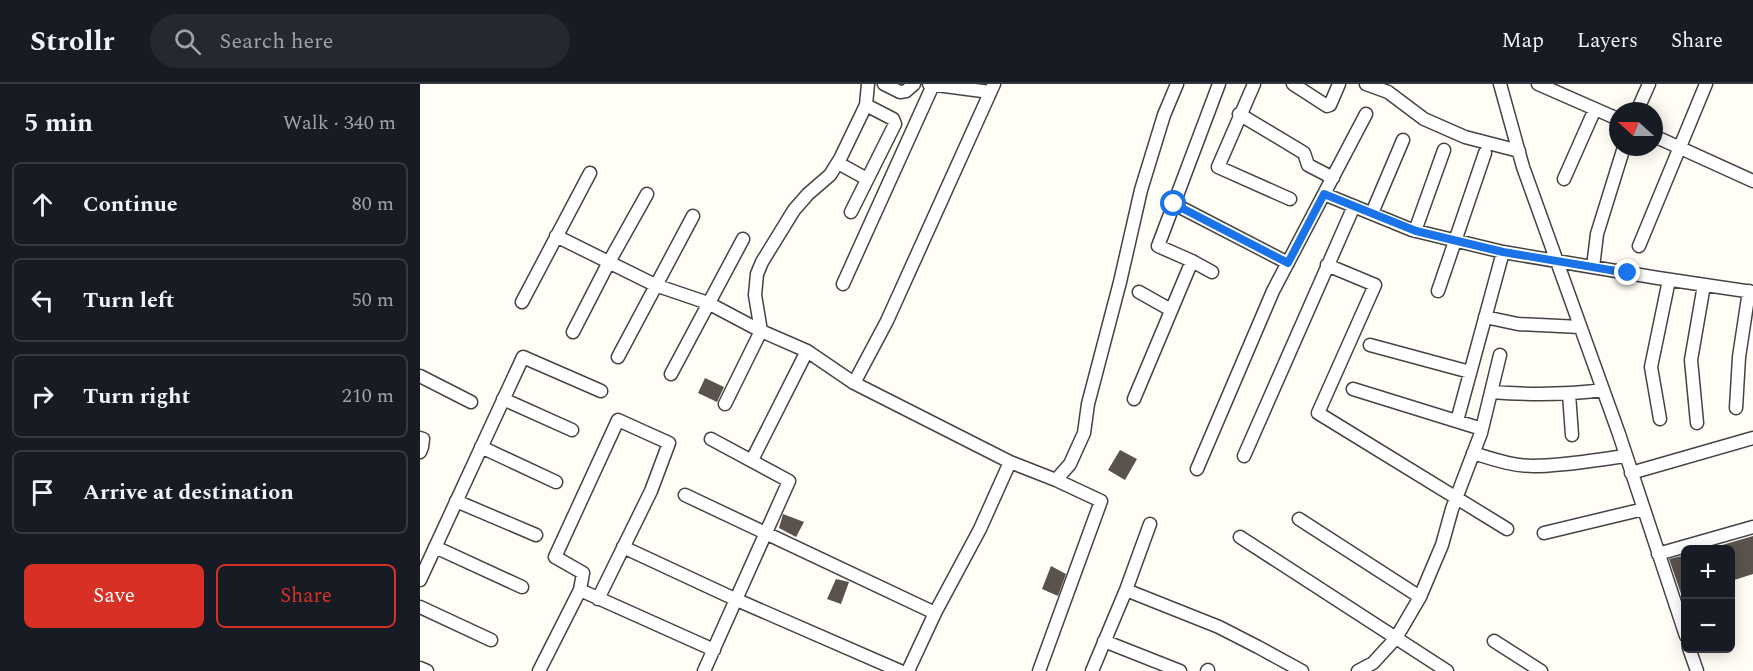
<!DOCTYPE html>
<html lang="en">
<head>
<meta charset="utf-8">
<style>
  body { margin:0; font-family:Spectral,serif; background:#242831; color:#f1f3f6 }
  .controls { position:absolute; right:18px; bottom:18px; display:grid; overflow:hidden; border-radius:9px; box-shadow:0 3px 15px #0003 }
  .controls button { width:54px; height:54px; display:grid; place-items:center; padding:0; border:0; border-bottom:2px solid #363941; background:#171b24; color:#f1f3f6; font:30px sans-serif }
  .compass { position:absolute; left:1189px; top:18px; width:54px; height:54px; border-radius:50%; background:#171b24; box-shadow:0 3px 15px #0003; rotate:291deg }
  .stop { position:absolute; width:18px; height:18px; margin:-14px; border:4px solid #1a73e8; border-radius:50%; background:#fff }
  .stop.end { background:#1a73e8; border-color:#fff; box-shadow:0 2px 6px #0008 }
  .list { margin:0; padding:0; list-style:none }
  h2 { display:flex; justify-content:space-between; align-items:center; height:78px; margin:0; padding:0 24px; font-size:26px }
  h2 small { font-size:20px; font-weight:400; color:#9ea1a6 }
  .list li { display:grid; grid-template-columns:39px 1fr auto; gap:18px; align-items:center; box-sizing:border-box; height:84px; margin:0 12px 12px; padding:0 12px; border:2px solid #363941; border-radius:9px }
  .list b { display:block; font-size:22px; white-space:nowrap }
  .list em { font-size:20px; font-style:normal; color:#9ea1a6 }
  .actions { display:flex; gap:12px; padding:18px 24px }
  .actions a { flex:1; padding:14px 0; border:2px solid #d93025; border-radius:9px; text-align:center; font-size:21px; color:#d93025 }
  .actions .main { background:#d93025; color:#fff }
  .icon { flex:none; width:33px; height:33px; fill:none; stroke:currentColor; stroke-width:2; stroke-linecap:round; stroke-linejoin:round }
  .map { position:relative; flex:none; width:1333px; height:587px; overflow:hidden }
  header { display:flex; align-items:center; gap:36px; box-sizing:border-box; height:84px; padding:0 30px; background:#171b24; border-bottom:2px solid #363941 }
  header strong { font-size:28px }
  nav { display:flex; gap:33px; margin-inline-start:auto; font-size:21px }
  .search { width:420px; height:54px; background:#242831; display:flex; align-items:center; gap:15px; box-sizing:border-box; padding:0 21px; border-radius:33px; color:#9ea1a6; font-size:22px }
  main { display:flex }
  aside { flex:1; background:#171b24 }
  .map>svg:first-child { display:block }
</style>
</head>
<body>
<header>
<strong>Strollr</strong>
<div class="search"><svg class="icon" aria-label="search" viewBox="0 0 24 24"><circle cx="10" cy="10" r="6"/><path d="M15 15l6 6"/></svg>Search here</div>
<nav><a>Map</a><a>Layers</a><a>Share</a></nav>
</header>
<main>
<aside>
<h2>5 min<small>Walk · 340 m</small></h2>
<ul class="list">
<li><svg class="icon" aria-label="ahead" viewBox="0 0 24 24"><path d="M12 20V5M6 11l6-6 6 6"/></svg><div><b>Continue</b></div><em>80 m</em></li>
<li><svg class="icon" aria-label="left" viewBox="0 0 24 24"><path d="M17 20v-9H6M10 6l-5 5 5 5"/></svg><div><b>Turn left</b></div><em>50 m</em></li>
<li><svg class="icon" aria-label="right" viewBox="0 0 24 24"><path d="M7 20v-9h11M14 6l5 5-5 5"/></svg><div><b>Turn right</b></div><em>210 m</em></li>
<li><svg class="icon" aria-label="arrive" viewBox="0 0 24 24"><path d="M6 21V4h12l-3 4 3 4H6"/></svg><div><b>Arrive at destination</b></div></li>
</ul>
<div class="actions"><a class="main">Save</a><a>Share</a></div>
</aside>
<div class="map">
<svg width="1333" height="587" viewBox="0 0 1333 587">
  <rect width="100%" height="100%" fill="#fffdf5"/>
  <path fill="#5a524d" d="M285 294 304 303 297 318 278 309Z
    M700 366 717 375 705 396 688 386Z
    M363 430 384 438 376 453 359 444Z
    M1333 452V490L1311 497V465H1292V464Z
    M1266 471V524L1249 475Z
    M631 482 646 490 638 512 622 505Z
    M416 495 429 498 421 520 407 515Z"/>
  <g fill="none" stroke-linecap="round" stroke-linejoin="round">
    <g stroke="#444" stroke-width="15">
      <path id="street" d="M464 0 480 8 486 7 494 0
        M509 0 570 8
        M834 0 798 83 870 115
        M873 0 907 22 910 21 919 0
        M946 0 968 8 1004 35 1045 53 1099 67
        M1080 0 1103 83 1199 350 1266 552
        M1118 0 1198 35
        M1217 27 1229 0
        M819 30 884 69 888 81 913 94
        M1234 52 1333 97
        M418 79 447 95
        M1144 95 1175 25
        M904 110 992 146 1083 168 1238 194 1333 208
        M754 120 868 179
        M431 128 475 40 473 35 446 21
        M952 129 983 56
        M995 147 1024 66
        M136 152 235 201 288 219 341 247 387 267 434 299 590 378 636 396 681 417 619 587
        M1219 162 1286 0
        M907 181 955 201 898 329 1087 445
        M1173 183 1177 150 1204 63
        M792 188 772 177 738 162 799 0
        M423 200 513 1
        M1018 207 1065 69
        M719 208 751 226
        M102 218 170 89
        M1065 233 1098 240 1160 243
        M153 248 189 178 227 110
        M950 261 1050 288
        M198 273 273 132
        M251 290 323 155
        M0 292 51 318
        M434 299 467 237 574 0
        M933 305 1062 345
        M1071 308C1110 311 1144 311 1183 306
        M1149 310 1152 351
        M83 315 152 346
        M714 315 772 177
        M305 320 341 247 335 211 337 190 342 178 374 126 388 110 410 91 420 75 446 21 448 0
        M1316 324 1319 273 1329 207
        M1240 335 1231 283 1249 196
        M1037 337 1083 168
        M1277 339 1271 276 1284 201
        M0 354 3 355 2 363 0 368
        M61 363 136 398
        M1053 369C1073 375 1092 382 1113 382 1144 382 1175 376 1206 372
        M824 372 934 122
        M332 376 387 267
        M777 385 853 207 946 30
        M1211 389 1333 354
        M636 396 650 380 664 349 668 320 700 198 721 106 744 31 757 0
        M265 411 515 529
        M36 417 116 451
        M879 435 1000 513
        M1124 449 1224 425
        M820 453 1027 587
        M15 463 102 503
        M203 463 317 516 480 587
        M1238 470 1333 443
        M0 496 103 273 181 307
        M160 506 163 489 135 473 198 336 249 359 231 407 178 515
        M706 506 799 543 838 563 882 587
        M0 523 71 556
        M684 557 760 587
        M1074 557 1121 587
        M1269 564 1277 587
        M0 584 7 587
        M119 587 160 506 294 566
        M284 587 369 397 291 355
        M488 587 515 529 560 445 590 378
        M672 587 706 506 730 440
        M787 587 788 586
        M938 587 953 579 976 554 1000 513 1022 461 1032 425 1061 349 1080 271"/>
    </g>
    <use href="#street" stroke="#fff" stroke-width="12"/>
  </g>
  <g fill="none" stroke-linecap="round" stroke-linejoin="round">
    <path stroke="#1a73e8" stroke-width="8" d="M754 120 868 179 904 110 996 147 1083 168 1208 189"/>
  </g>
</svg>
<div class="controls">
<button>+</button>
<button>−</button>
</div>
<svg class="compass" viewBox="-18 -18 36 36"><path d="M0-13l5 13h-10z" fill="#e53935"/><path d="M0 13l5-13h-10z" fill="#9ea1a6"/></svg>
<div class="stop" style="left:754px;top:120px"></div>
<div class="stop end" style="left:1208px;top:189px"></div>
</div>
</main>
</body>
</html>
